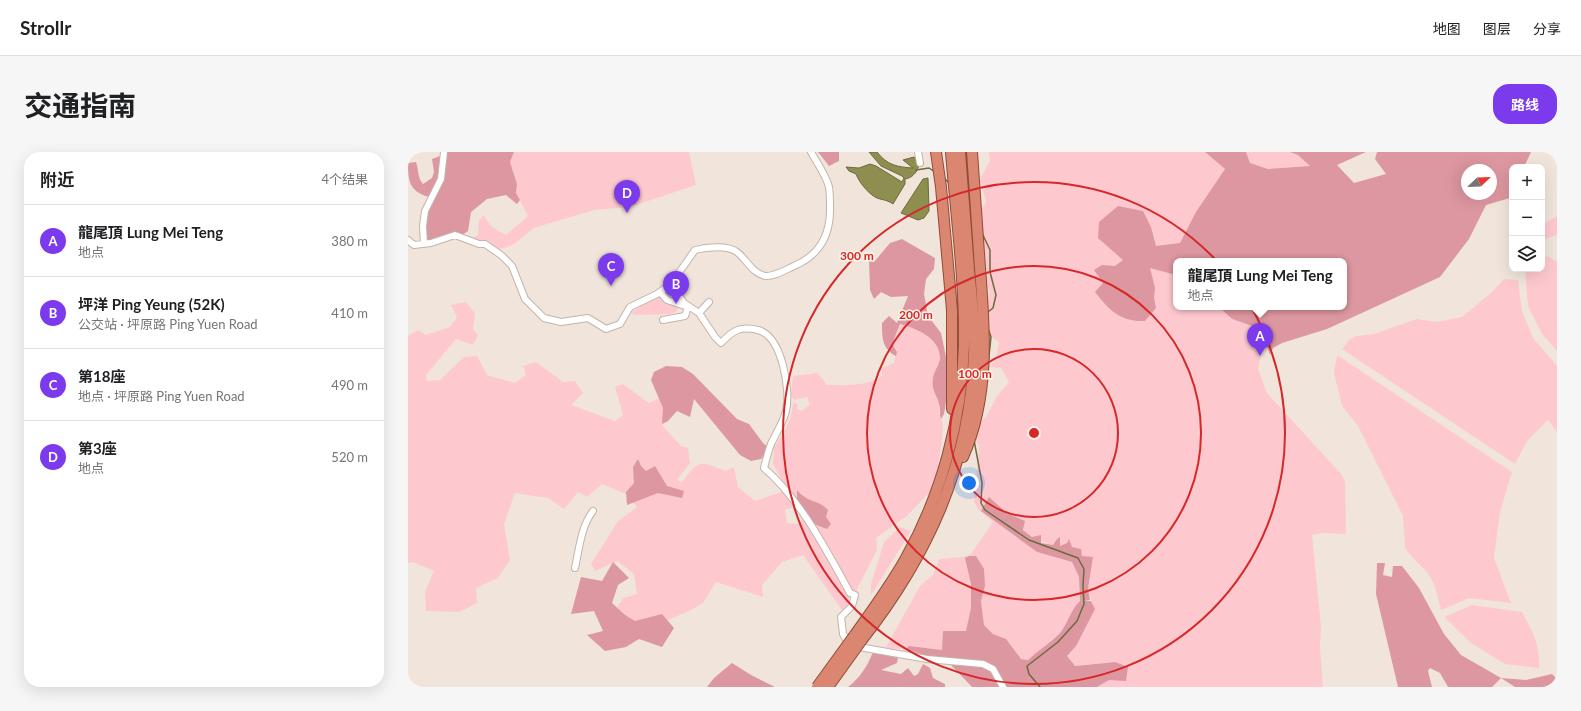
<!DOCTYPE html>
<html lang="zh">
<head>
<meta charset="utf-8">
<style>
  body { margin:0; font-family:Lato,"Noto Sans SC",sans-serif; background:#f6f6f6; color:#202124 }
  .controls { position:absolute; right:12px; top:12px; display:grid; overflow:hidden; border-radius:8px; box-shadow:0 4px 16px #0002 }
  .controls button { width:36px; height:36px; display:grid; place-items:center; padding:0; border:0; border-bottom:1px solid #e0e0e0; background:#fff; color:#202124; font:20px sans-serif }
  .compass { position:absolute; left:1053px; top:12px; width:36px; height:36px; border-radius:50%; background:#fff; box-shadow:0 4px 16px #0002; rotate:67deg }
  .you { position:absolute; left:561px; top:331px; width:14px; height:14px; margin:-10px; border:3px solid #fff; border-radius:50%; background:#1a73e8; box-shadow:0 0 0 6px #1a73e833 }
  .badge { display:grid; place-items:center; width:26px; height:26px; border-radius:50%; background:#7c3aed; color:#fff; font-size:13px; font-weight:700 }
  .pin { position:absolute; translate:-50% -33px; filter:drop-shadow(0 1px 2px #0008) }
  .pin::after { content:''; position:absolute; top:21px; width:14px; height:12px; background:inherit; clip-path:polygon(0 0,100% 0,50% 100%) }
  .popup { position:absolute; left:765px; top:106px; width:174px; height:52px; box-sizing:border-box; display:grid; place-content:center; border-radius:8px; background:#fff; filter:drop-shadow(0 1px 3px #0005); font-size:13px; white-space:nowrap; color:#757577 }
  .popup b { font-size:15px; color:#202124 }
  .popup::after { content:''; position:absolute; left:50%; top:100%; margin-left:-8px; border:8px solid transparent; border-top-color:#fff }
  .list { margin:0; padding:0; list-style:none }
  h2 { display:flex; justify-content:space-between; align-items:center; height:52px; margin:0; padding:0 16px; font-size:17px }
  h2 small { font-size:13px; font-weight:400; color:#757577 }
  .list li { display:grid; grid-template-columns:26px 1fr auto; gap:12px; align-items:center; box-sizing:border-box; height:72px; padding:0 16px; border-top:1px solid #e0e0e0 }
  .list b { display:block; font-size:15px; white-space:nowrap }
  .list p { margin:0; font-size:13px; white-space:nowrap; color:#757577 }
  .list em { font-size:13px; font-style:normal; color:#757577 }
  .icon { flex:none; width:22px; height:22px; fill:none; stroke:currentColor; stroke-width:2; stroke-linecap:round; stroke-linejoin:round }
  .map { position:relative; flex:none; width:1149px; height:535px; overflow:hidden; border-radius:16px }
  header { display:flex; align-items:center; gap:24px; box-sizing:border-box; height:56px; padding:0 20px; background:#fff; border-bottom:1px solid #e0e0e0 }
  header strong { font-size:19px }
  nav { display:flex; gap:22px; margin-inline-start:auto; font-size:14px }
  .intro { display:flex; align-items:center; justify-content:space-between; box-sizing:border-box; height:96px; padding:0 24px }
  h1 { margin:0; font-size:28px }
  .button { padding:10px 18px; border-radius:16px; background:#7c3aed; color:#fff; font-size:14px; font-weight:700 }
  main { display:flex; gap:24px; padding:0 24px }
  aside { flex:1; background:#fff; border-radius:16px; box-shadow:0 4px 16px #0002 }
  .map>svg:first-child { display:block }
</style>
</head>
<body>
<header>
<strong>Strollr</strong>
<nav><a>地图</a><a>图层</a><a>分享</a></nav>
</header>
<div class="intro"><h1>交通指南</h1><a class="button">路线</a></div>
<main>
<aside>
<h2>附近<small>4个结果</small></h2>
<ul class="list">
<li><span class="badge">A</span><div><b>龍尾頂 Lung Mei Teng</b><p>地点</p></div><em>380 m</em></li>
<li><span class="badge">B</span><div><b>坪洋 Ping Yeung (52K)</b><p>公交站 · 坪原路 Ping Yuen Road</p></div><em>410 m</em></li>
<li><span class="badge">C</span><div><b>第18座</b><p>地点 · 坪原路 Ping Yuen Road</p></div><em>490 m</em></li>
<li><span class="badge">D</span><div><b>第3座</b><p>地点</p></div><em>520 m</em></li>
</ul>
</aside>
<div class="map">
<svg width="1149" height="535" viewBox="0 0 1149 535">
  <rect width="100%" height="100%" fill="#f1e5db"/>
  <path fill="#fdc9cf" d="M106 0H281L288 33 222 55 186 58 126 76 105 93 89 98 63 87 70 83 71 69 75 63 84 75 98 83 120 64 108 41 109 32 102 10Z
    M581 0H797L817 17 768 109V155H811L824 167 853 177 856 189 850 217 859 241 934 323 937 330 938 382 914 381 904 383 913 474 912 495 915 535H689L719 516 705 510 666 514 657 502 686 457 680 437 685 406 674 404 672 397C649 395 635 393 616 379V369L599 361 582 346 574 359 629 400 664 410 671 425 672 449C663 459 660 471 652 481 643 491 630 499 620 508L613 507 595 486 585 482 576 473 573 449 577 435 564 438V457L560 480 534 498 501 495C494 499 485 495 477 497L512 434 525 423 531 407 555 405 563 402 585 370 570 357 566 350 571 294 561 274 565 275 578 265 589 244 601 230 593 216 582 215 588 206 591 190 579 182V152L582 139 578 133V106L565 62 573 58 578 50 572 27 582 9Z
    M838 0H882L890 3 903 14 860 17 842 11Z
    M1149 64V83L1134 88V73Z
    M1140 104 1149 110V199L1134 182 1120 154 1117 117H1134V107Z
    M1096 127 1110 128 1114 159 1125 186 1149 214V280L1140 268 1119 289 1107 312 934 197 941 188 948 184 966 182 1003 169 1009 167 1029 170 1054 165 1084 140Z
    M250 144 269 154V159L262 162 225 163 224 160 233 154V152Z
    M58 150 67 161 65 177 70 183 65 193 48 187 18 223 19 229 32 228 56 205 69 204 79 223 107 231 118 223 115 214 128 210 155 230 167 229 175 241 163 253 207 269 215 263 207 235 215 232 241 251 252 246 256 259 254 273 273 294 280 296 282 311 269 328 274 330C291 308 291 308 317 319L326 315 330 335 347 349 379 338 365 312 366 295 376 280 383 265 385 251 390 252 389 257 394 259 401 253 400 245 386 248 383 243 385 224 410 221 419 233C437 233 460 235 475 223L471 217 486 211 489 198 483 193 489 182 492 172C508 175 531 185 532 205 532 209 529 214 529 217 525 230 525 241 532 253L531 261 535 272 534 288 529 319 522 340 499 364 468 386 469 398 449 437 452 449C445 442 443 434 437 426 422 401 408 376 389 354L377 358 379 371 389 372 397 365 442 441 439 455 434 458 395 403 374 410 354 433 355 445 308 430 295 451 283 458 240 477 206 460 215 446 229 442 226 422 209 409 187 419 183 412 210 369 229 355 218 342 194 332 179 345 170 340 156 357 140 346 107 341 96 372 102 408 90 426 68 436 69 451 51 460 18 459 17 440 26 419 5 410 0 411V184L10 178 18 183 42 175 49 165 43 153Z
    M929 203 1104 320 1092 360 1086 406 1103 451 1061 446 1033 458 1027 434 1020 421 1003 404 997 396 995 364 950 274 934 254 926 221Z
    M492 375 503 379 463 443V432L476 390Z
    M1064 453 1114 460C1125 480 1132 492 1131 516L1097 512 1063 491 1036 465Z"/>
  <path fill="#dd97a0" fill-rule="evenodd" d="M38 0H106L102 10 109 32 108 41 112 48 109 52 98 43 79 47 63 60 60 79 51 85 16 92 15 72 24 46C3 40 0 33 0 11L8 10C11 18 9 25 15 32L24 26 26 20 24 7 32 4V12Z
    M410 0H431V9L421 14Z
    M797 0H838L842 11 860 17 902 14 890 3 882 0H958L929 13 946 31 978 22 967 7 969 0H1123L1116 15H1104V41L1102 46 1078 53 1061 87 1032 125 919 177 874 191 865 196 862 203 853 177 824 167 811 155H936V109H768V123L742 116 747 136 746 146 748 156 737 169C712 170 701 158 687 140L695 131 686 118 694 113 707 114 715 108 690 86 691 70 710 54 735 59 743 75 748 94 772 91 788 60 817 17ZM1059 18H1083V42H1059Z
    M494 87 527 106 526 117 518 127 516 142 520 164 533 181 538 205 540 238 536 262 533 267C531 261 533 257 531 252 529 243 523 238 525 226 526 219 532 212 532 205 531 185 507 176 492 172L484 192 489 200 488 204C474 197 474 185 474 171L481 164 489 171 500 144 483 145 473 140 466 147 462 138 461 108 466 110 482 91Z
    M258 214 274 215 285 222 329 267 341 272 355 291 362 297 353 307 343 309 332 303 286 247 282 265 269 259 260 269 254 272 255 256 243 228 246 220Z
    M230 307 233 314 238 319 247 314 259 334 276 339 274 346 250 341 219 353 218 340 226 331 225 315Z
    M389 338C401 352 410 347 420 358L418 365 423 372 419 377 403 371 389 351Z
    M581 345 599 361 617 369 615 378 624 385 633 383V391L645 393 649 387 652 385V394L659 391 661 387 664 395 673 397 674 404 685 405 680 437 682 448 676 449H683L687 457 668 494 659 504 667 514 707 510 720 515 718 529 701 528 689 535H564L542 512 498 497 501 494 534 498 535 479H558L563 456V432L557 406 561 404H568L576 417 577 434 573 449 576 473 585 482 598 487 613 507 620 508C630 498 643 491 652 481 660 471 663 457 672 449L671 425 664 410 629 400 573 359Z
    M205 410 221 426 210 433 204 451 217 463 227 469 254 462 266 476 254 495 231 487 218 495 197 499 179 483 195 479 186 459 163 462 173 425 194 429Z
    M969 411H977L975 423 984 425 985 414H994L1011 436 1036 482 1053 503 1093 526 1118 528 1144 522 1149 527V535H1107L1093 526 1084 535H1040L1032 521 1022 516 1020 519 1024 535H990L968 442Z
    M465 500 490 505 489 511 473 518 493 522 500 516 506 524 510 522 515 512 522 516 525 526 537 532V535H440C452 526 460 513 465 500Z
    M324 511 343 523 367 535H299L306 526Z"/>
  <path fill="#8d8e4f" stroke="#6b6b3e" d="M461 0H469C479 13 489 15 505 16L495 8 506 5 511 11C511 18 505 26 497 27V32L485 52C478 47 472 48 467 45 459 40 451 30 448 22L441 19 438 15 451 16 462 12 468 14 494 30 496 26 494 24 473 14Z
    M520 26 521 59 516 66 510 68 493 61 515 27Z"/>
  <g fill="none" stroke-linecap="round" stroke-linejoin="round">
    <path stroke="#6b6b3e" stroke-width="1.5" d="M508 18 521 16 527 20
      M535 25 541 31
      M574 81 582 98V120L588 143 585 156 580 160
      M580 176 583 185 580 213
      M566 288 574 331 573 351 577 358 621 388 670 406 676 417 675 434 676 452 669 469 650 490 619 514 621 522 632 535"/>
    <g stroke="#c1b5ac" stroke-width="8">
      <path id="minor" d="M510 0 512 11
        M0 88 6 93 23 91 47 83 71 92H77L93 103 104 114 117 147 136 166 153 170 180 166 198 177 212 172 222 155 249 142 263 132 287 98C298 95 320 93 329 100 338 107 344 121 357 124 366 125 377 118 386 114 412 103 423 82 422 54 422 48 422 41 421 35 418 23 409 11 403 0
        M16 92 15 74 17 59 33 27 36 0
        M263 132 276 151 291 161 307 185 313 191C325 178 332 174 350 178 374 184 383 238 378 259 375 271 368 281 363 292 360 300 358 308 356 316 392 347 419 399 442 441L447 443 444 454 433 465 435 482 439 489 451 495 519 507 575 512 585 517 595 535
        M252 140 259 148 280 155 277 164 255 168
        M291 161 301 150
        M167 416C171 398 173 374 185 359"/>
    </g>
    <g stroke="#914b39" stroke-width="12">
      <path id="trunk" d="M528 0 533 35 544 158V257
        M555 305C582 244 577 180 572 116 569 77 567 39 564 0
        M446 484C464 459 483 433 498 406 534 341 554 267 556 193 557 129 548 64 543 0
        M453 489C520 404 562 312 566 202 567 174 564 146 561 117 558 78 555 39 552 0"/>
    </g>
    <use href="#minor" stroke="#fff" stroke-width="6"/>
    <use href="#trunk" stroke="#da8670" stroke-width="10"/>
    <g stroke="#914b39" stroke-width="12" stroke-linecap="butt">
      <path id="trunk-bridge" d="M409 535 446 484
        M420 535 453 489"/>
    </g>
    <use href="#trunk-bridge" stroke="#da8670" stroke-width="10"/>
  </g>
  <g fill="none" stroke="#d62828" stroke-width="2">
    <circle cx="626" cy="281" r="84"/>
    <circle cx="626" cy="281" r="167"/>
    <circle cx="626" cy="281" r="251"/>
  </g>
  <circle cx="626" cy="281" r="6" fill="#d62828" stroke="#fff2e8" stroke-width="2"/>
  <g font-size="12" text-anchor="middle" font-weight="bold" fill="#d62828" stroke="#fff2e8" stroke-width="3" stroke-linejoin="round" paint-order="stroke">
    <text x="449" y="108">300 m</text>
    <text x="508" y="167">200 m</text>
    <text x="567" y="226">100 m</text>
  </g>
</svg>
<div class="controls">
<button>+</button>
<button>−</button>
<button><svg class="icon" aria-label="layers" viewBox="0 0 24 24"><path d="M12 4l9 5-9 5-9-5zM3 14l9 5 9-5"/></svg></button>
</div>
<svg class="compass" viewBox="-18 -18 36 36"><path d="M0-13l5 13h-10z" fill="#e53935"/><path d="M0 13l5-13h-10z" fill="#757577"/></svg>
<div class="you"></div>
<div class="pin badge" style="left:852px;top:204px">A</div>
<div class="popup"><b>龍尾頂 Lung Mei Teng</b>地点</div>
<div class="pin badge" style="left:268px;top:152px">B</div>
<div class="pin badge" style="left:203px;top:134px">C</div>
<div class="pin badge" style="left:219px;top:61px">D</div>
</div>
</main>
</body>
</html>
